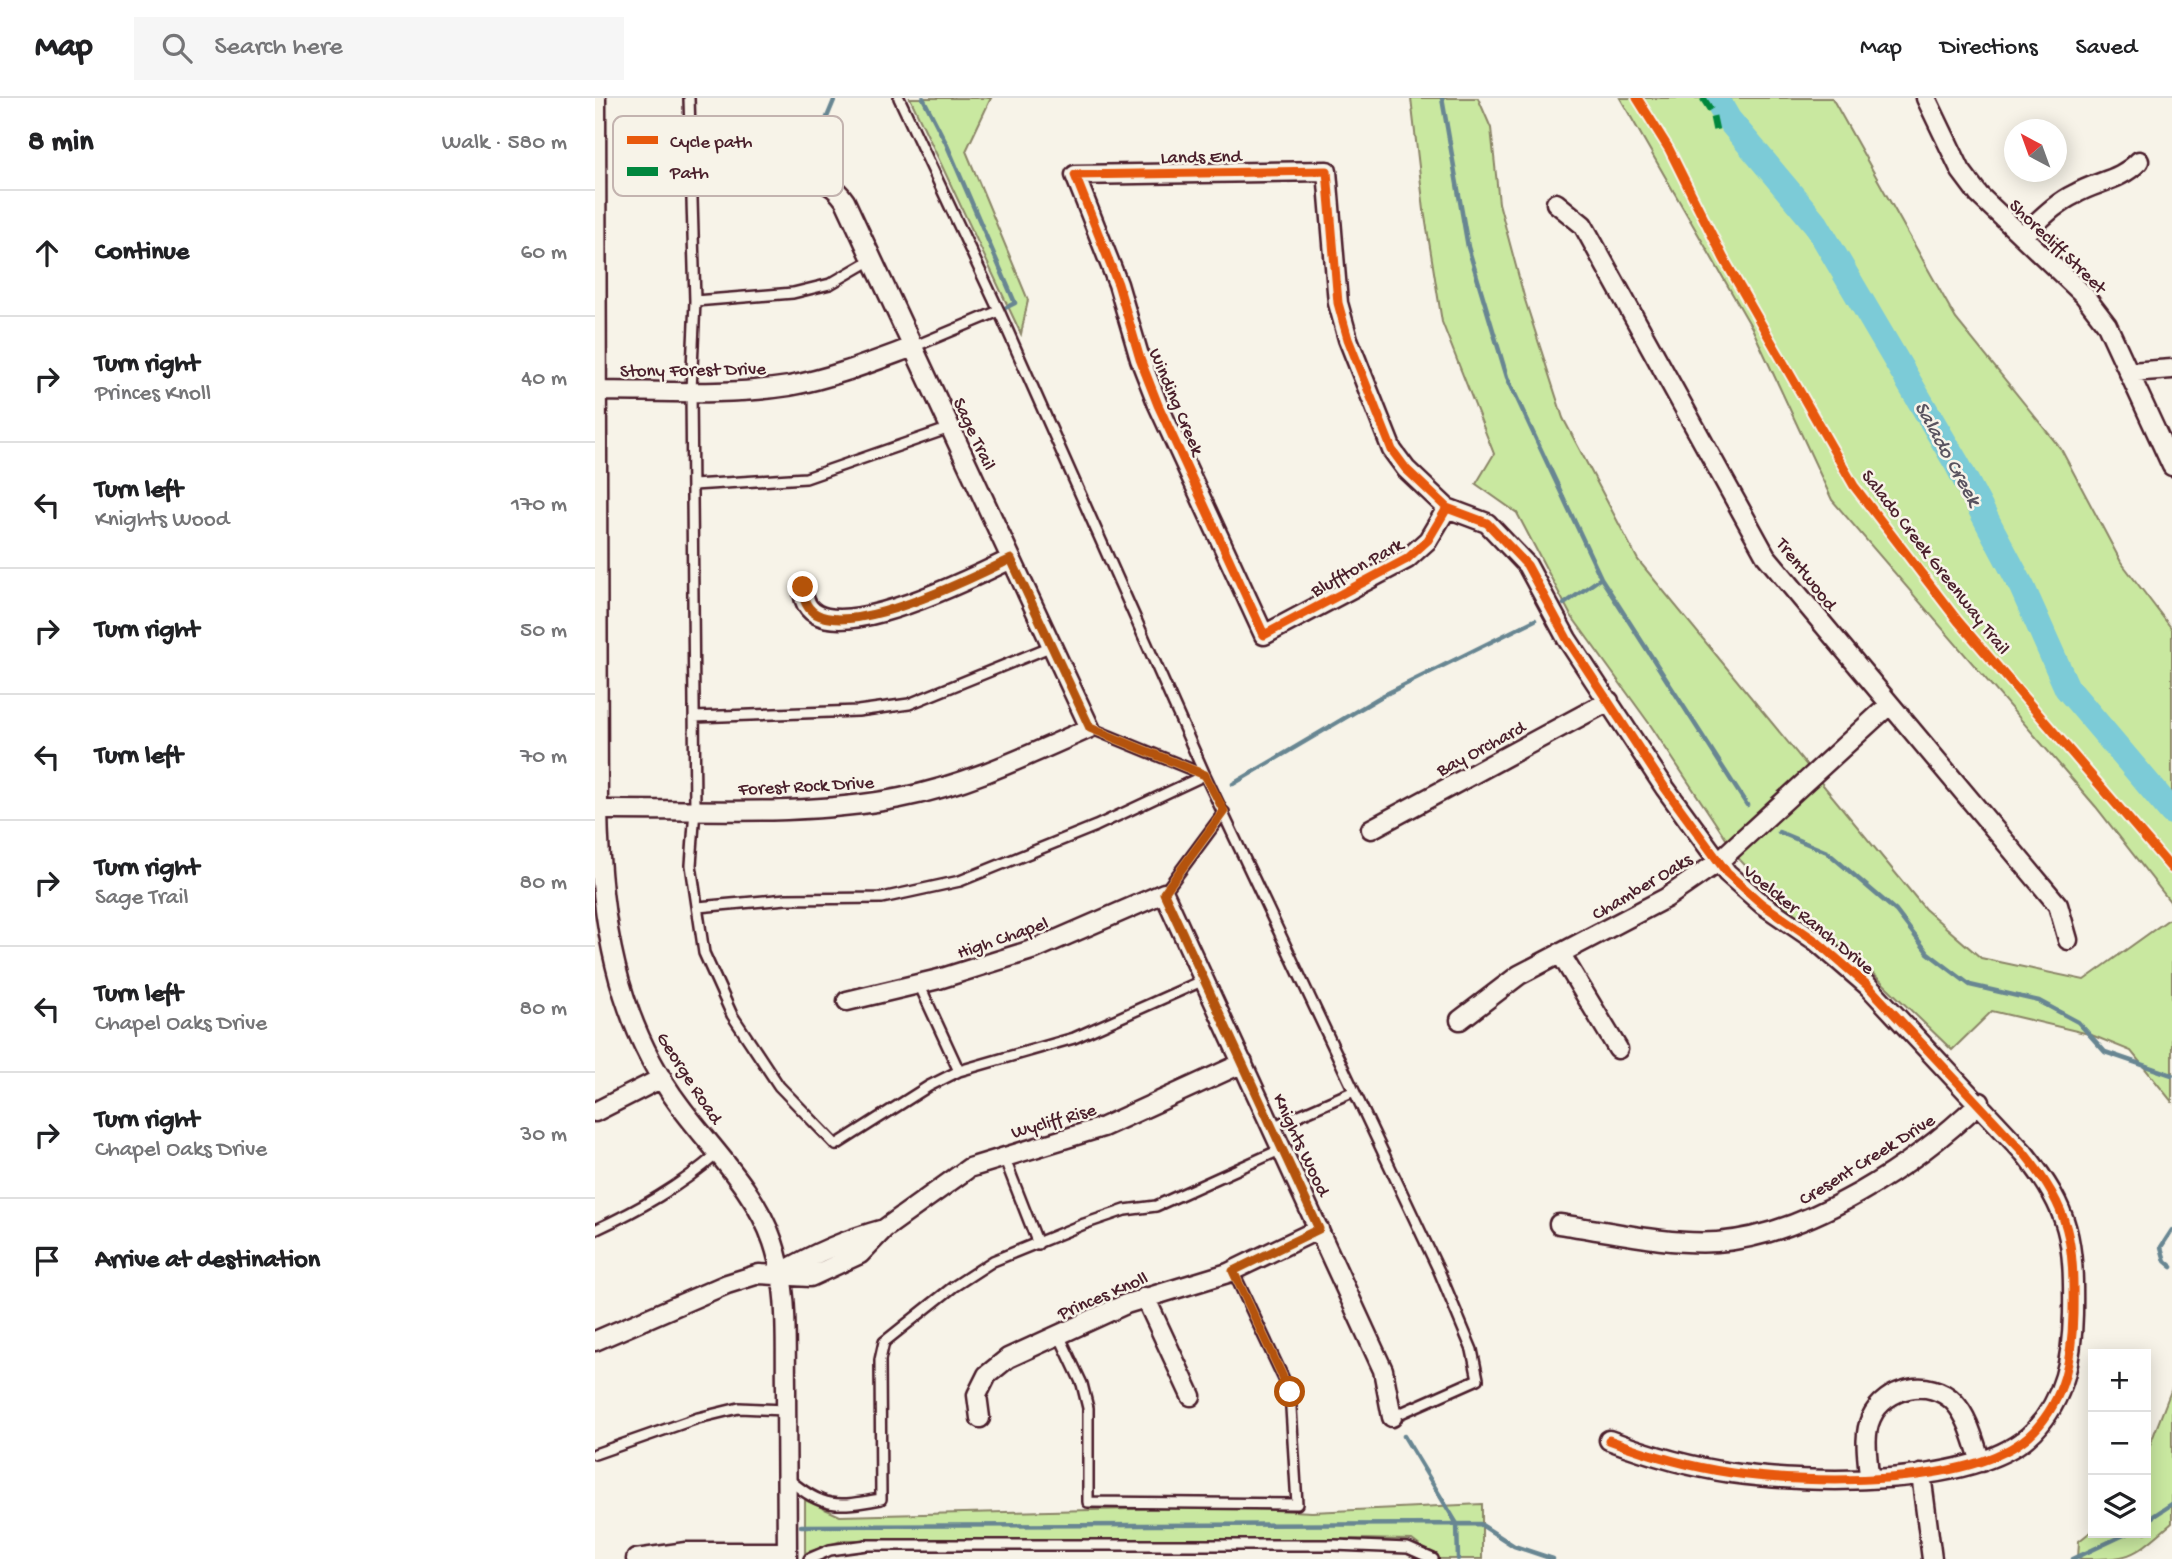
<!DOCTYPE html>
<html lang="en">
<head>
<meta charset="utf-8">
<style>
  body { margin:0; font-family:"Gochi Hand",sans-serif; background:#f6f6f6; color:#202124 }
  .controls { position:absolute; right:21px; bottom:21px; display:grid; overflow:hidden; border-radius:0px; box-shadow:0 4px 18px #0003 }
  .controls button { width:63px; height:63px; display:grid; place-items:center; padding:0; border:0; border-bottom:2px solid #e0e0e0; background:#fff; color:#202124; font:35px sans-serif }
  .compass { position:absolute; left:1409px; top:21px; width:63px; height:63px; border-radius:50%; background:#fff; box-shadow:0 4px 18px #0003; rotate:319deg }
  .stop { position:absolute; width:21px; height:21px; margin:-16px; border:5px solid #b45309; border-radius:50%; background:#fff }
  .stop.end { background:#b45309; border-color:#fff; box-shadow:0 2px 7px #0008 }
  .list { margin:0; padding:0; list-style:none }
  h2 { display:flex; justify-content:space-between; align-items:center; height:91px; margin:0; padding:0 28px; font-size:30px }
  h2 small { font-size:23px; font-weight:400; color:#757577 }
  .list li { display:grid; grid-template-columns:46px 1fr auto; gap:21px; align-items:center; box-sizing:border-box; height:126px; padding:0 28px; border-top:2px solid #e0e0e0 }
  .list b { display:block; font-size:26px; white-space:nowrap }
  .list p { margin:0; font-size:23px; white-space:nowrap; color:#757577 }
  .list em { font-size:23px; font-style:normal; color:#757577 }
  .icon { flex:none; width:38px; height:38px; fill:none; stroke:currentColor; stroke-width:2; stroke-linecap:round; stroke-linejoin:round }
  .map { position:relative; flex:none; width:1577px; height:1461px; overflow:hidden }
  header { display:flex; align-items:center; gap:42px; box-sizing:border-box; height:98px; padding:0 35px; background:#fff; border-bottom:2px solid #e0e0e0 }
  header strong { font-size:33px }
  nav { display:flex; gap:38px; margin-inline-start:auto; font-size:24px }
  .search { width:490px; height:63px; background:#f6f6f6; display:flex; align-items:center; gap:18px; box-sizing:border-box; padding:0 24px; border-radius:0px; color:#757577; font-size:26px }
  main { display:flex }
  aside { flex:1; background:#fff }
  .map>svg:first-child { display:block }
</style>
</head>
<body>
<header>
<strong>Map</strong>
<div class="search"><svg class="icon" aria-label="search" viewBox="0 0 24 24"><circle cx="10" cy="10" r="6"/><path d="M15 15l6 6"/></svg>Search here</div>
<nav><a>Map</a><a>Directions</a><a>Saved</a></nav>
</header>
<main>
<aside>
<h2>8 min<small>Walk · 580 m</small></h2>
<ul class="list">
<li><svg class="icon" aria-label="ahead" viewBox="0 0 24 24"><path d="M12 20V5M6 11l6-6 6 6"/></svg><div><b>Continue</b></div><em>60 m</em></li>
<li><svg class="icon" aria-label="right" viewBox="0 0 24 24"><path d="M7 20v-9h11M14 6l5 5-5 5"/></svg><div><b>Turn right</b><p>Princes Knoll</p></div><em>40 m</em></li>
<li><svg class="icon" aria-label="left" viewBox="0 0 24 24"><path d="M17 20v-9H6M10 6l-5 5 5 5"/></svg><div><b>Turn left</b><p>Knights Wood</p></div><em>170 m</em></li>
<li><svg class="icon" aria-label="right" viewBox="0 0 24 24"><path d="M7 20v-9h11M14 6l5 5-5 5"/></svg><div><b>Turn right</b></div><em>50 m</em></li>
<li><svg class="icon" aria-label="left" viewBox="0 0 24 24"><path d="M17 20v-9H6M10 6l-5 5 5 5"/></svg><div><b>Turn left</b></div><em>70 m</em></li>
<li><svg class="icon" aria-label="right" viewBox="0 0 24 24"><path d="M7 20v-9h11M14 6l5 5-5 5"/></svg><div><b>Turn right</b><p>Sage Trail</p></div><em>80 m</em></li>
<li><svg class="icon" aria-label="left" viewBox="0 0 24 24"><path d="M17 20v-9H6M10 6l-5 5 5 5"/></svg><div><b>Turn left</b><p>Chapel Oaks Drive</p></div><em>80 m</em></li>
<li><svg class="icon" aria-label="right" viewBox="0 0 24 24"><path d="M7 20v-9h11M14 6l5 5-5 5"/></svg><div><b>Turn right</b><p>Chapel Oaks Drive</p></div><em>30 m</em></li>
<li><svg class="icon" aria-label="arrive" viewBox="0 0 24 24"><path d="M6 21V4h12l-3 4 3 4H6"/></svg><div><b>Arrive at destination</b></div></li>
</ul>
</aside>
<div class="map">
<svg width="1577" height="1461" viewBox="0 0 1577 1461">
  <rect width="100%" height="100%" fill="#f7f3e8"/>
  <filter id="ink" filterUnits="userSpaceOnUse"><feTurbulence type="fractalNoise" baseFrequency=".0143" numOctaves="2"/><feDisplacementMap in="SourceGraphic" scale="14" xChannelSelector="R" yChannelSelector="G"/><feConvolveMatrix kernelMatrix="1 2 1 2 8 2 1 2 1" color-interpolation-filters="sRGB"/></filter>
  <g filter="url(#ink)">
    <path fill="#c9e8a0" stroke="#8a8466" stroke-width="2" d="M315 0H396L371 53 433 202 426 236Z
      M816 0H883L896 30 904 105 930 202 968 320 1043 462 1330 811 1386 860 1489 882 1577 819V1004L1536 953 1494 936 1397 913 1357 952 1267 865 1186 806 1145 762 1056 628 975 516 922 415 881 386 899 356 847 224 829 112Z
      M1025 0H1237L1361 221 1466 351 1526 464 1577 531V806L1501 709 1237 402 1157 230Z
      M1577 1290V1425C1536 1460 1538 1461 1483 1461L1484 1443 1498 1432 1551 1435V1357Z
      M210 1402 245 1418 620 1409 717 1414 887 1406V1461H842L817 1442 762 1441 249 1442 210 1455Z"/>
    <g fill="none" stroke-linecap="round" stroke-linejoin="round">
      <path stroke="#678692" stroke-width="4.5" d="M328 0 351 45 420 205 404 213
        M847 0 873 149 912 279 1006 480 1152 707
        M218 53 240 0
        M969 506 1006 480
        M638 686 787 598 940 522
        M1184 734 1232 754 1301 813 1333 855 1375 887 1444 903 1483 924 1510 954 1577 977
        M1577 1132 1566 1149 1570 1163 1577 1169
        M809 1338 862 1426 863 1461
        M1551 1423 1577 1406
        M206 1428 885 1426 919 1448 958 1461
        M1478 1461 1533 1435"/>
      <path stroke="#7bcbd7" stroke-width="26" d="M1121 0 1133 21 1221 126 1362 366 1427 489 1472 590 1577 714"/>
      <g stroke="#4a1f2b" stroke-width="14">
        <path id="service" d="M94 0 100 203 96 293 100 711 96 767 109 855 137 917 184 988 241 1047 334 988 364 973 479 940 609 882
          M304 0 404 213 610 677 495 630
          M100 203 198 195 235 186 278 161
          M318 249 404 213
          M98 387 211 380 355 330
          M99 619 263 613 314 606 457 548
          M569 795 629 714
          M103 809 191 801 287 800 365 783 501 728 610 677 844 1173 877 1252 883 1281 797 1319
          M324 886 364 973
          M677 1029 757 994
          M409 1059 443 1146
          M0 1132C45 1111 84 1089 122 1056
          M464 1237 487 1286 493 1310V1404L702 1406 695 1294 638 1173
          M0 1356 103 1320 144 1310 191 1312
          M193 1381C229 1411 241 1409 286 1401L285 1262 289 1244 358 1189 398 1163 489 1126 530 1112 561 1108 687 1051
          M214 1461 235 1452 272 1447H739L813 1450 838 1461"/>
      </g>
      <g stroke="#4a1f2b" stroke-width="23">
        <path id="minor" d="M1 0 3 712C5 818 20 921 85 1008 116 1050 161 1093 178 1144 194 1191 190 1241 191 1291 191 1348 192 1404 192 1461
          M1331 0 1366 73 1384 97 1489 197 1512 227 1577 368
          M961 105 988 127 1171 458 1463 807 1473 842
          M1427 138C1444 123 1459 106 1480 96 1502 83 1525 83 1544 63
          M1535 274 1577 271
          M0 293C64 293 131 298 194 288 237 280 277 264 318 249
          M852 410 833 442 812 461 669 537 563 307 545 261 523 186 480 77 732 73 743 205 753 241 797 352 811 371 852 410 892 425 932 467 972 541 1070 690 1132 775 1167 806 1221 843 1273 888 1429 1055C1476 1114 1479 1143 1478 1216 1477 1260 1470 1300 1439 1333 1383 1391 1212 1386 1137 1375 1095 1369 1054 1357 1014 1342
          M208 489C206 569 386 475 416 461
          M0 712C99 711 208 719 305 700 372 687 434 657 495 630L250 103C239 87 229 82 210 81
          M776 731 1014 603
          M965 855 1023 951
          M252 903 344 881 440 851 569 795 788 1272 797 1319
          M865 922 924 877 1071 800 1123 764 1294 607
          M0 1014 67 980
          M964 1126C1015 1133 1070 1147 1122 1144 1214 1137 1320 1067 1385 1004
          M186 1175C219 1155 252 1141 289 1131
          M550 1199 596 1298
          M0 1243 132 1186 164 1176 215 1179 265 1156 289 1131 374 1070 508 1029 648 965
          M385 1320 382 1297 392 1277 413 1260 531 1206 633 1175 724 1131
          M1326 1376 1337 1461
          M1274 1379C1273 1360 1268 1338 1276 1320 1290 1289 1335 1279 1359 1304 1374 1320 1379 1344 1386 1364
          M41 1461 91 1454H192"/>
      </g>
      <use href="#service" stroke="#f7f3e8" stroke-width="9"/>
      <use href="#minor" stroke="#f7f3e8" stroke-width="18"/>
      <path stroke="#00873e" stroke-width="7" stroke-dasharray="14 7" stroke-linecap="butt" d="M1108 0 1117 14 1121 33"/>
      <g stroke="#f7f3e8" stroke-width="13">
        <path id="cycleway" d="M1042 0 1074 51 1129 161 1259 388 1363 523 1577 771
          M852 410 833 442 812 461 669 537 563 307 545 261 523 186 480 77 732 73 743 205 753 241 797 352 811 371 852 410 892 425 932 467 972 541 1070 690 1132 775 1167 806 1221 843 1273 888 1429 1055C1476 1114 1479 1143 1478 1216 1477 1260 1470 1300 1439 1333 1383 1391 1212 1386 1137 1375 1095 1369 1054 1357 1014 1342"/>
      </g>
      <use href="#cycleway" stroke="#e8590c" stroke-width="9"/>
    </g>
  </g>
  <g fill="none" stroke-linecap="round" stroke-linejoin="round" filter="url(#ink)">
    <path stroke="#b45309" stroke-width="9" d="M208 489C206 569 386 475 416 461L495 630 610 677 629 713 569 795 724 1131 638 1173 695 1294"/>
  </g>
  <g text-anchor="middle" stroke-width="5" stroke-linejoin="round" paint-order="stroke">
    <g font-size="19" fill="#4a1f2b" stroke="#f7f3e8">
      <text transform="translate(606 57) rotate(-1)" y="7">Lands End</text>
      <text transform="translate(1464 147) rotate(44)" y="7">Shorecliff Street</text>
      <text transform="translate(98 270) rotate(-1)" y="7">Stony Forest Drive</text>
      <text transform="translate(583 303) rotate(67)" y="7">Winding Creek</text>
      <text transform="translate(381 335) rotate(65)" y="7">Sage Trail</text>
      <text transform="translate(1342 463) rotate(52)" y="7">Salado Creek Greenway Trail</text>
      <text transform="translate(761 468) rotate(-29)" y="7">Bluffton Park</text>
      <text transform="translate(1213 475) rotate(52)" y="7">Trentwood</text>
      <text transform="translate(885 649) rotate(-28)" y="7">Bay Orchard</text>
      <text transform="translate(211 686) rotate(-3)" y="7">Forest Rock Drive</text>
      <text transform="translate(1046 787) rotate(-31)" y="7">Chamber Oaks</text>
      <text transform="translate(1215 820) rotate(39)" y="7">Voelcker Ranch Drive</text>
      <text transform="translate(407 838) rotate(-19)" y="7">High Chapel</text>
      <text transform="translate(96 979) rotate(57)" y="7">George Road</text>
      <text transform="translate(458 1021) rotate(-16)" y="7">Wycliff Rise</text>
      <text transform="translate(708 1046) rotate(65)" y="7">Knights Wood</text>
      <text transform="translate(1271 1060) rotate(-32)" y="7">Cresent Creek Drive</text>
      <text transform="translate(507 1196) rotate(-23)" y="7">Princes Knoll</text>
    </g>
    <g font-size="21" font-style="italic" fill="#59535f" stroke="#f7f3e8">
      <text transform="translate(1354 355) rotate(61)" y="7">Salado Creek</text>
    </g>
  </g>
  <rect x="18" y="18" width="230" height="80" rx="10" fill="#f7f3e8" stroke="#c3b3af" stroke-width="2"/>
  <rect x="32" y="38" width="31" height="8" fill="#e8590c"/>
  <rect x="32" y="69" width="31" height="9" fill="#00873e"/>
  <g font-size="19" fill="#4a1f2b">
    <text x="75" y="49">Cycle path</text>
    <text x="75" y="80">Path</text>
  </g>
</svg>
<div class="controls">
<button>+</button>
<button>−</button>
<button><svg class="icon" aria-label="layers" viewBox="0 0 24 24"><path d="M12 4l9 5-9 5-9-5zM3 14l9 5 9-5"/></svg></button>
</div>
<svg class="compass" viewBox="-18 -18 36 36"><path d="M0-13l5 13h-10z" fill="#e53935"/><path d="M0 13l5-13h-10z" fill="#757577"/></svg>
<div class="stop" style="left:695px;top:1294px"></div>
<div class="stop end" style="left:208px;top:489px"></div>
</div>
</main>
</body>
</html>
